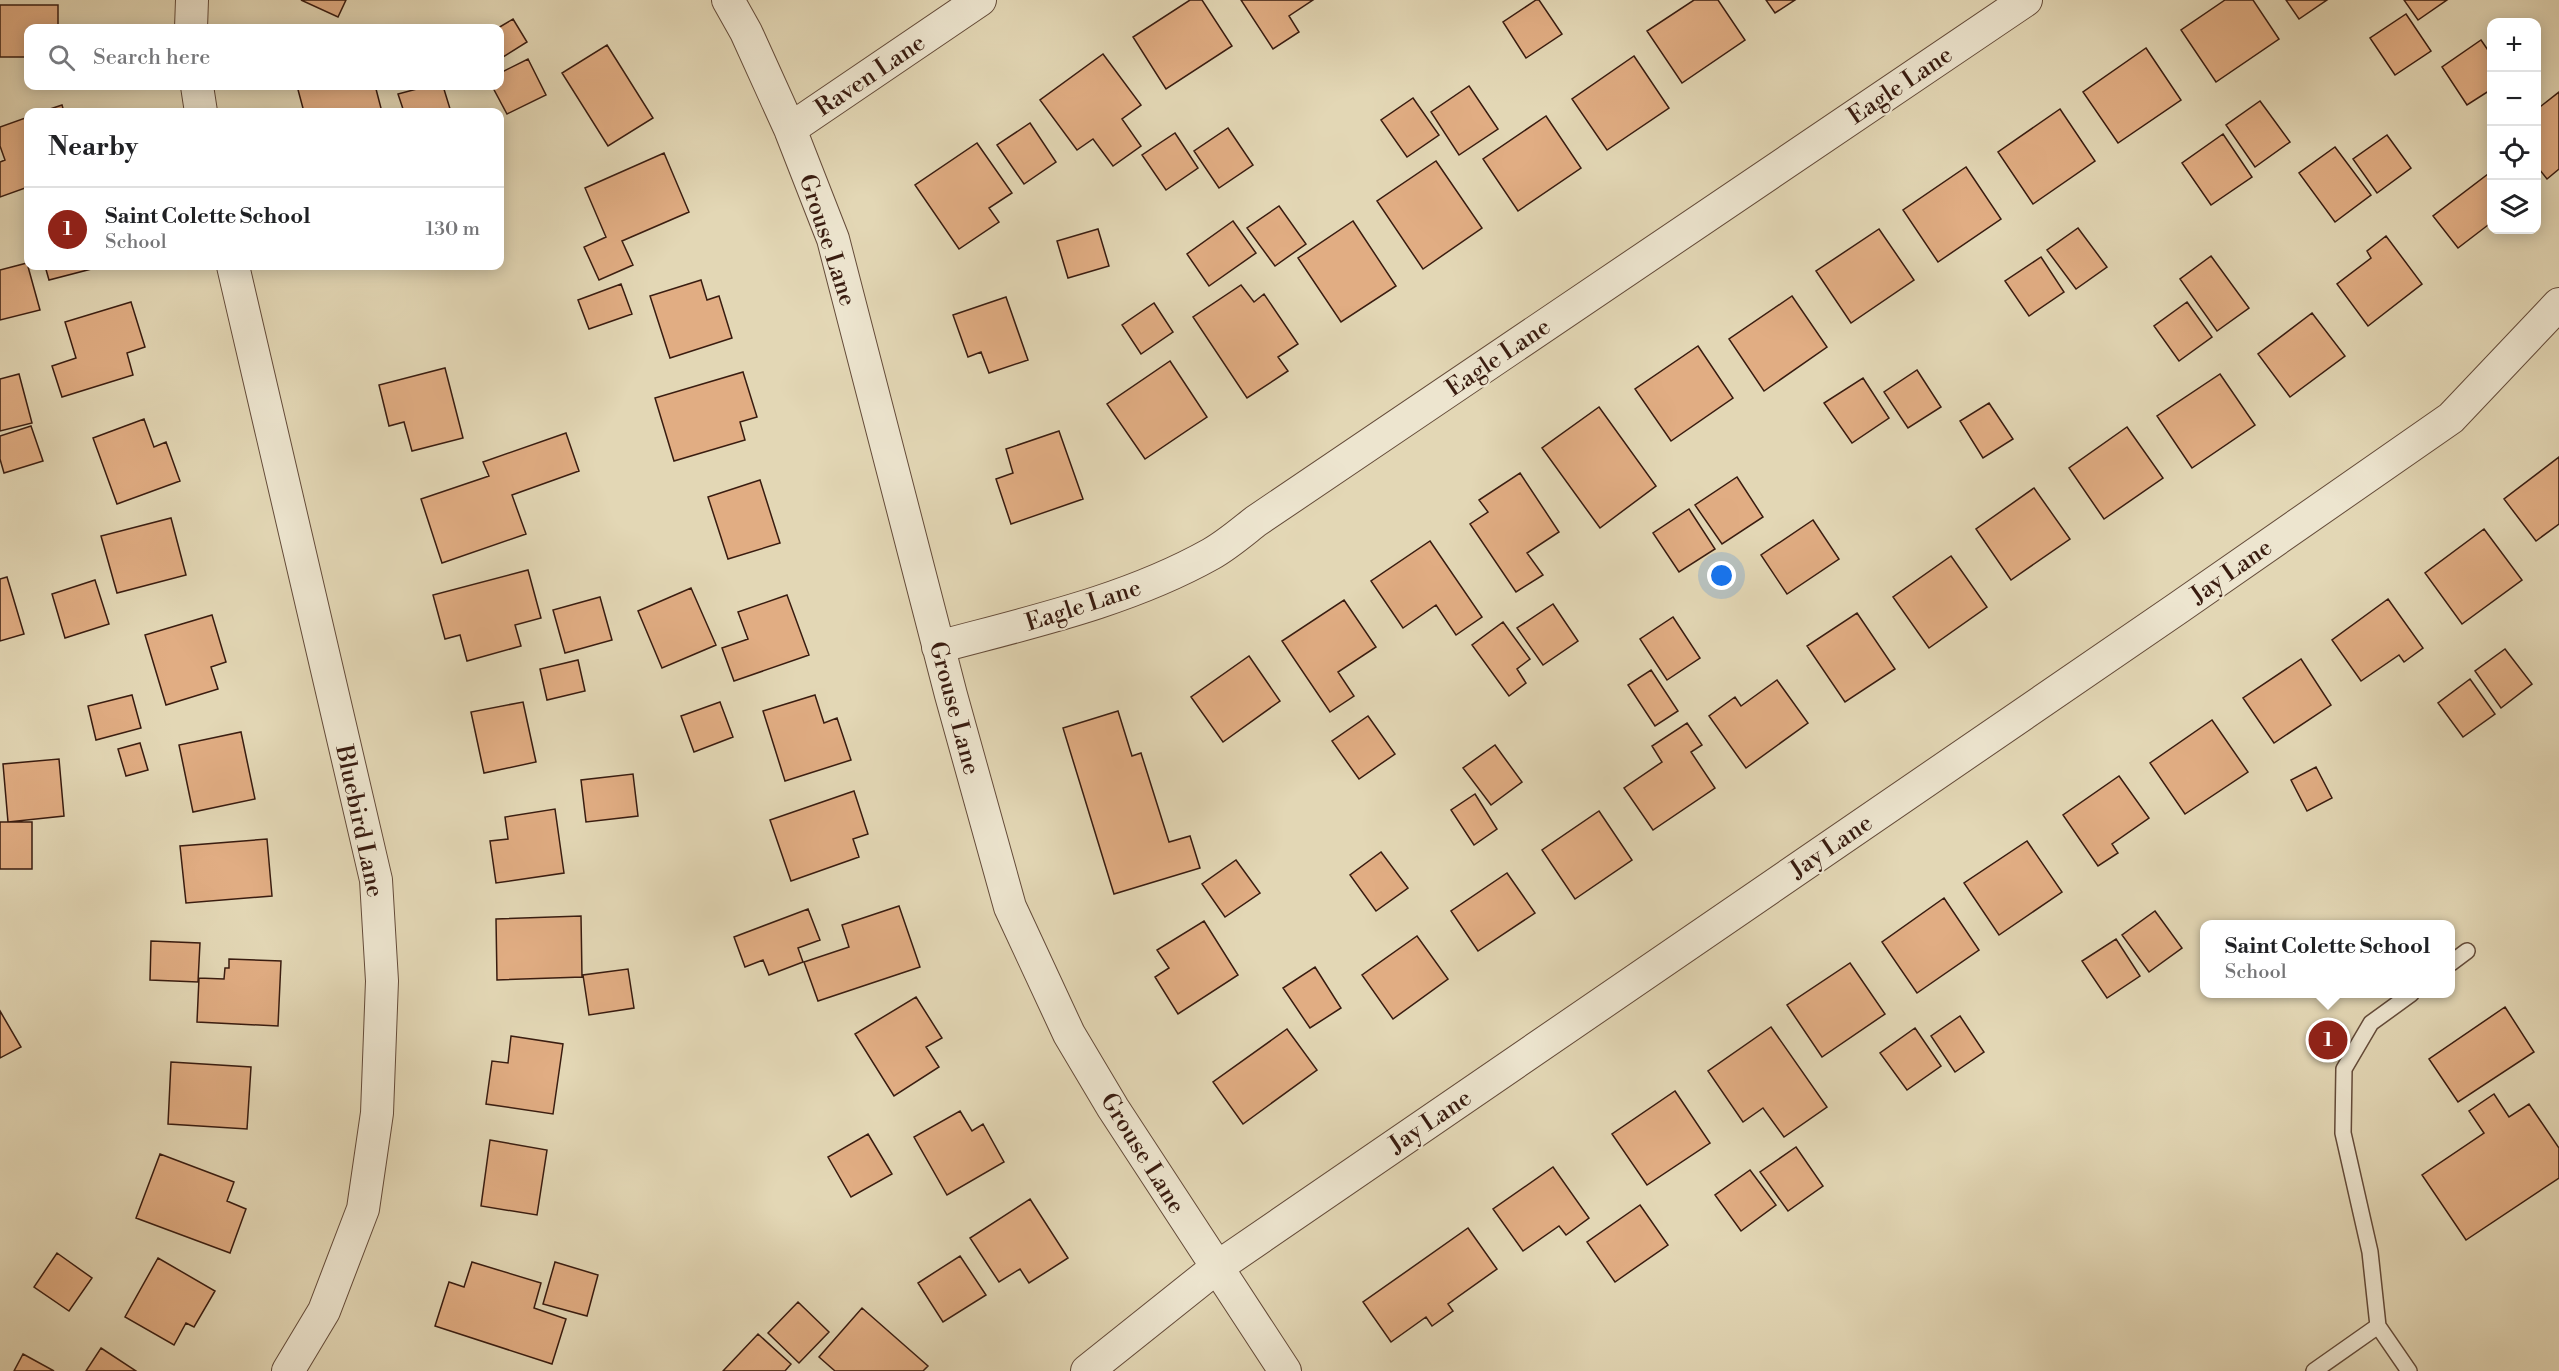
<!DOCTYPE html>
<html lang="en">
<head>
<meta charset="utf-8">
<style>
  body { margin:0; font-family:"Libre Bodoni",serif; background:#f2f2f2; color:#202124 }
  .controls { position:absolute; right:18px; top:18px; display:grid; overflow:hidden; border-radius:12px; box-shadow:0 3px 15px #0003 }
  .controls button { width:54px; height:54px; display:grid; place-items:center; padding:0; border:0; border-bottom:2px solid #e0e0e0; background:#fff; color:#202124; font:30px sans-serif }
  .you { position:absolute; left:1722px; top:576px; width:21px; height:21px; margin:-15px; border:4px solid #fff; border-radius:50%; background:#1a73e8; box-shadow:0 0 0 9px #1a73e833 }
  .badge { display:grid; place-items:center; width:39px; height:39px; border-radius:50%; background:#8f2418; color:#fff; font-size:20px; font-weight:700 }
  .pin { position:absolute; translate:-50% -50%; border:3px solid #fff; box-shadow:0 2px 6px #0006 }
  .popup { position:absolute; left:2200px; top:920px; width:255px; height:78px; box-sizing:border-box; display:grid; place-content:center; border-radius:12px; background:#fff; filter:drop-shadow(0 2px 4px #0005); font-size:20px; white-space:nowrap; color:#757577 }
  .popup b { font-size:22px; color:#202124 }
  .popup::after { content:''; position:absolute; left:50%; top:100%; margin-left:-12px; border:12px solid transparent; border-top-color:#fff }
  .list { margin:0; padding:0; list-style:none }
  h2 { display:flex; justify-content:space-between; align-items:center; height:78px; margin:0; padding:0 24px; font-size:26px }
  h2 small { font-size:20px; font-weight:400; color:#757577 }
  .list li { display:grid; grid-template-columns:39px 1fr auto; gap:18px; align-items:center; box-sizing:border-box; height:84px; padding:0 24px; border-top:2px solid #e0e0e0 }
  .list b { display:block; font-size:22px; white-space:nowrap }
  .list p { margin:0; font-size:20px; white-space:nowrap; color:#757577 }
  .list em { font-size:20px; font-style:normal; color:#757577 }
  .icon { flex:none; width:33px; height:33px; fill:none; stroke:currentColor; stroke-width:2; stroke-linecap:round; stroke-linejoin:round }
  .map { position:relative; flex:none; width:2559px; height:1371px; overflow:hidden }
  .search { position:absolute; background:#fff; box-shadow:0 3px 15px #0003; left:24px; top:24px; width:480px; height:66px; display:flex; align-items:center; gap:15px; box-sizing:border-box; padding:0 21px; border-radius:12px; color:#757577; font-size:22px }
  .panel { position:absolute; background:#fff; box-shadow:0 3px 15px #0003; left:24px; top:108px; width:480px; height:162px; border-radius:12px }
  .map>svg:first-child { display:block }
</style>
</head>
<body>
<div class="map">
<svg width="2559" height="1371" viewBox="0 0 2559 1371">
  <rect width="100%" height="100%" fill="#e3d7b5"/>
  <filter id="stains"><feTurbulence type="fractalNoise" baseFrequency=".00333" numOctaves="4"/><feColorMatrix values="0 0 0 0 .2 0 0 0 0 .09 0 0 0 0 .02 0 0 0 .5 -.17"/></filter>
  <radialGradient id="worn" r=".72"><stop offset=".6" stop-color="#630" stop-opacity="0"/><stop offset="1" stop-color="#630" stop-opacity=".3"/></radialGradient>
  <path fill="#e1ad83" stroke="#391c10" stroke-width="1.5" d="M301 0H346L338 17Z
    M1190 0H1202L1232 46 1166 89 1133 37Z
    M1241 0H1313L1289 16 1299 32 1273 49Z
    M1536 0H1539L1562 34 1526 58 1503 22Z
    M1694 0H1718L1745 40 1682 83 1647 31Z
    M1766 0H1795L1775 13Z
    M2225 0H2253L2279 39 2216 82 2181 30Z
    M2286 0H2327L2299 19Z
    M2404 0H2447L2418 20Z
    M0 5H58V28H28V57H0Z
    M2406 14 2431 51 2395 75 2370 38Z
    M513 19 527 42 500 59 498 28Z
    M2481 40 2492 56V89L2467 105 2442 67Z
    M607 45 653 118 608 146 562 73Z
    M2146 48 2181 100 2118 143 2083 92Z
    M1103 54 1141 105 1122 119 1141 146 1113 166 1093 139 1077 150 1040 100Z
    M1634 56 1669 108 1607 150 1572 99Z
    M528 59 546 95 507 114 492 86H500V73Z
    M297 86H388L376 89 382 112H304Z
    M428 86H443L451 112H404L398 94Z
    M1469 86 1498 129 1459 155 1431 112Z
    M2559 92V169L2547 179 2536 165V110Z
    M1413 98 1439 135 1407 157 1381 120Z
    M2260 101 2290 142 2255 167 2226 125Z
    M62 105 64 112H41Z
    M2060 109 2095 161 2033 204 1998 152Z
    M1546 116 1581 168 1518 211 1483 159Z
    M28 117V187L0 197V162L5 160 0 146V127Z
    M1030 123 1056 162 1024 184 997 145Z
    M1228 128 1253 165 1219 188 1194 151Z
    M1175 133 1198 168 1166 190 1142 155Z
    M2223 134 2252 177 2211 205 2182 163Z
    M2387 135 2411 168 2377 193 2353 159Z
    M977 143 1012 193 989 208 999 222 959 249 915 185Z
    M2335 147 2371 195 2335 222 2299 173Z
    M664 153 689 212 622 241 633 265 599 280 584 247 606 237 585 188Z
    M1436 161 1482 228 1423 269 1377 201Z
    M1966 167 2001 219 1938 262 1903 210Z
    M2492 171V222L2458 248 2433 216Z
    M1279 206 1306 244 1275 266 1247 228Z
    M1233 221 1256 253 1209 286 1187 254Z
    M1353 221 1396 286 1341 322 1298 258Z
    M2078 228 2107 267 2076 289 2047 250Z
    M1098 229 1109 266 1068 278 1057 241Z
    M1879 229 1914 280 1851 323 1816 271Z
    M2386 236 2422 284 2368 326 2337 284 2371 258 2367 251Z
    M2211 256 2249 308 2217 331 2180 279Z
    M2041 257 2064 292 2029 316 2005 281Z
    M27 263 40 310 0 320V270Z
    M45 266H103L49 280Z
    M701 280 707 300 719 296 732 338 670 358 650 296Z
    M621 284 632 314 589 329 578 300Z
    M1241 285 1254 302 1264 294 1298 344 1278 357 1288 371 1247 398 1193 317Z
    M1792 296 1827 347 1764 391 1729 339Z
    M1006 297 1028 360 989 373 981 352 968 357 953 315Z
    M131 302 145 347 127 353 133 375 62 397 52 366 76 358 65 322Z
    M2187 302 2212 337 2179 361 2154 326Z
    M1154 303 1173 332 1141 354 1122 325Z
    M2312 313 2345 356 2290 397 2258 354Z
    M1698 346 1733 398 1671 441 1635 389Z
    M1170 361 1207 417 1145 459 1107 404Z
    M445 368 463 438 412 451 404 422 389 426 379 385Z
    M1917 370 1941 407 1908 428 1884 392Z
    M743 372 757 417 740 422 745 440 674 461 655 398Z
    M19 374 32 423 0 431V379Z
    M2220 374 2255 425 2192 468 2157 416Z
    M1863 378 1889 418 1852 443 1824 403Z
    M1989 403 2013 439 1983 458 1960 421Z
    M1599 407 1656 486 1600 528 1542 448Z
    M144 419 154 447 166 442 180 481 117 504 93 438Z
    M31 426 43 461 4 473 0 459V436Z
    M2127 427 2163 478 2104 519 2069 468Z
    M1059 431 1083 499 1011 524 996 479 1013 473 1006 449Z
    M566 433 579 471 512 495 526 534 442 563 421 499 489 476 483 462Z
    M2559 457V524L2536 541 2504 499Z
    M1520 473 1559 532 1527 553 1543 575 1516 592 1470 524 1488 512 1479 500Z
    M1737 477 1763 517 1722 544 1695 505Z
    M760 480 780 543 728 559 708 497Z
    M2034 488 2070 539 2011 580 1976 529Z
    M1689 509 1715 549 1679 572 1653 533Z
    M171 518 186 575 117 593 101 536Z
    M1813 520 1839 559 1787 594 1761 555Z
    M2484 529 2522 580 2462 624 2425 573Z
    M1430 541 1482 617 1456 635 1436 605 1403 628 1371 581Z
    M1951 556 1987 607 1929 648 1893 597Z
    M528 570 541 618 515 625 521 646 467 661 460 635 445 639 433 595Z
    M7 577 24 634 0 641V579Z
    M95 580 109 624 65 638 52 594Z
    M691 588 716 645 662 668 638 611Z
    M787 595 809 655 734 681 722 648 748 639 738 612Z
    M600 597 612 640 565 653 553 610Z
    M2388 599 2423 648 2404 662 2399 655 2361 681 2332 640Z
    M1344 600 1376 647 1338 672 1354 696 1330 712 1282 641Z
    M1553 604 1578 641 1543 665 1517 628Z
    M1857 613 1895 669 1845 702 1807 646Z
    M212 615 226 662 211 667 218 689 166 705 145 635Z
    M1673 617 1700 658 1667 680 1640 639Z
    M1503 622 1530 659 1517 669 1526 683 1509 696 1472 645Z
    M2505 649 2532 684 2501 708 2475 671Z
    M1249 656 1280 701 1223 742 1191 697Z
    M2301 659 2331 705 2274 743 2243 698Z
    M578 660 585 691 547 700 540 669Z
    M1651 670 1678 711 1655 726 1628 685Z
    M2470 679 2495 714 2463 737 2438 703Z
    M1777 680 1808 723 1746 768 1709 716 1735 697 1741 706Z
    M132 695 141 728 96 740 88 706Z
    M815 695 824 723 837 718 851 760 785 781 763 711Z
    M523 702 536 762 484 773 471 712Z
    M720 702 733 737 694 752 681 716Z
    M1118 711 1132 756 1141 753 1169 842 1190 836 1200 868 1114 894 1063 728Z
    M1368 716 1395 754 1359 779 1332 741Z
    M2212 720 2248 772 2185 814 2150 763Z
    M1687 723 1702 745 1691 752 1715 788 1653 830 1624 788 1662 762 1652 746Z
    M241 732 255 799 193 812 179 745Z
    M140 743 148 770 126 776 118 749Z
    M1495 745 1522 782 1491 805 1463 768Z
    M59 759 64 816 8 822 3 764Z
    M2316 767 2332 798 2307 811 2291 780Z
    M633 774 638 816 586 822 581 780Z
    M2119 776 2149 818 2112 844 2118 853 2098 866 2063 815Z
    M854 791 868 834 853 839 859 857 791 881 770 820Z
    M1475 794 1497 829 1474 845 1451 810Z
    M555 809 564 873 496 883 490 841 508 839 505 817Z
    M1599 811 1632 860 1575 899 1542 850Z
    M0 822H32V869H0Z
    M267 839 272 896 186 903 180 846Z
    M2027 841 2062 892 1999 935 1964 883Z
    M1381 852 1408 888 1376 911 1350 875Z
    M1236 860 1260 893 1225 917 1202 884Z
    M1507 873 1535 913 1478 951 1451 911Z
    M1944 898 1979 950 1917 993 1882 942Z
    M899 906 920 967 818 1001 804 962 849 947 842 925Z
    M808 909 820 940 798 948 803 962 769 975 763 960 745 967 734 937Z
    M2155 911 2182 948 2149 972 2122 935Z
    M581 916 582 977 497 980 496 919Z
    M1204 921 1238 975 1178 1014 1155 977 1169 968 1157 950Z
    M1417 936 1448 979 1393 1019 1362 975Z
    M2116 939 2140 976 2107 998 2082 961Z
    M151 941 200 943 198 982 150 980Z
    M229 959 281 961 278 1026 197 1022 199 978 224 979 225 968H229Z
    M1850 963 1885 1014 1822 1057 1787 1005Z
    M1315 967 1341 1008 1310 1028 1283 988Z
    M628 969 634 1008 589 1015 583 975Z
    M916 997 942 1038 926 1047 939 1067 894 1096 855 1034Z
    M2505 1007 2534 1052 2458 1102 2429 1059Z
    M0 1011 21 1047 0 1058Z
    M1960 1016 1984 1052 1955 1072 1931 1036Z
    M1771 1027 1827 1107 1784 1137 1763 1108 1743 1122 1708 1071Z
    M1915 1028 1941 1066 1907 1090 1880 1053Z
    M1287 1029 1317 1070 1243 1124 1213 1082Z
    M511 1036 563 1044 553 1114 486 1104 492 1061 508 1063Z
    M171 1062 251 1067 247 1129 168 1124Z
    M1675 1091 1710 1143 1647 1185 1612 1134Z
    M2494 1094 2509 1117 2529 1104 2559 1148V1178L2466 1240 2422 1175 2484 1133 2469 1111Z
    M960 1111 972 1131 983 1124 1004 1162 947 1195 914 1137Z
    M868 1134 892 1174 851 1197 828 1157Z
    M490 1140 547 1150 537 1215 481 1206Z
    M1796 1147 1823 1186 1788 1211 1760 1172Z
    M160 1154 234 1182 227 1201 246 1209 230 1253 136 1218Z
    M1553 1167 1589 1218 1566 1235 1559 1226 1523 1251 1493 1209Z
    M1750 1170 1776 1205 1741 1231 1715 1195Z
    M1030 1199 1068 1258 1029 1283 1020 1269 999 1282 970 1238Z
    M1640 1205 1668 1245 1615 1282 1587 1242Z
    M1468 1228 1497 1269 1448 1304 1453 1311 1432 1326 1426 1317 1391 1342 1363 1302Z
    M57 1253 92 1278 69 1311 34 1287Z
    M960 1256 986 1295 943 1322 918 1283Z
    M158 1258 215 1291 194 1327 186 1323 174 1345 125 1317Z
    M472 1262 541 1283 534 1308 566 1319 552 1364 435 1326 449 1282 464 1287Z
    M555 1262 598 1275 587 1316 543 1304Z
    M798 1302 829 1332 799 1363 768 1333Z
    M862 1308 928 1366 923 1371H835L819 1357Z
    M758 1334 791 1364 785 1371H723Z
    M101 1348 136 1371H86Z
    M23 1354 54 1371H14Z"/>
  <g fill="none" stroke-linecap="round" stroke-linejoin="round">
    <g stroke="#644b39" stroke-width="18">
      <path id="lane" d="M2451 963 2467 951
        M2378 1326 2370 1252 2343 1133 2344 1069 2371 1023 2411 994
        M2314 1371 2378 1326 2409 1371"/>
    </g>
    <g stroke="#644b39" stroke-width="34">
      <path id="street" d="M728 0 746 32 790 129 833 239 951 695 1010 907 1069 1034 1113 1108 1285 1371
        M191 28 192 0
        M197 86 201 112
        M790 129 980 0
        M233 266 376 880 382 981 377 1113 363 1209 324 1311 288 1371
        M938 647C1031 622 1127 601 1211 554 1227 545 1242 532 1256 521L2026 0
        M1087 1371 1216 1268 2178 608 2451 418 2559 304"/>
    </g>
    <use href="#lane" stroke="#ede5cf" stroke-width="15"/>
    <use href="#street" stroke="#ede5cf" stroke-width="32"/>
  </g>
  <g text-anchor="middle" stroke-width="4.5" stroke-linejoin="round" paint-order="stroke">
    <g font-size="24" fill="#391c10" stroke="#ede5cf">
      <text transform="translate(870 75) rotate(-34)" y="8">Raven Lane</text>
      <text transform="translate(1900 85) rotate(-34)" y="8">Eagle Lane</text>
      <text transform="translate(828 240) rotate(72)" y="8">Grouse Lane</text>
      <text transform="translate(1498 357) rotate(-34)" y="8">Eagle Lane</text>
      <text transform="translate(2231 571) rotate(-35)" y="8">Jay Lane</text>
      <text transform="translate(1083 605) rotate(-18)" y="8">Eagle Lane</text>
      <text transform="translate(955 708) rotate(75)" y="8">Grouse Lane</text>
      <text transform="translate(360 821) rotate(78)" y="8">Bluebird Lane</text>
      <text transform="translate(1831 846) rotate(-34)" y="8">Jay Lane</text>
      <text transform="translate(1430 1121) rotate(-34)" y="8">Jay Lane</text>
      <text transform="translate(1143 1153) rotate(58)" y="8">Grouse Lane</text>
    </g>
  </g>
  <rect width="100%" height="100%" filter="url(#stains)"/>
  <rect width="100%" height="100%" fill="url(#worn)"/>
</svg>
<div class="controls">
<button>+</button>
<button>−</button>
<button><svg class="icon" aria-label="locate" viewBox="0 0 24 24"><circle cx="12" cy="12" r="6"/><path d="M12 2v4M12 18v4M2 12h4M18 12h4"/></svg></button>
<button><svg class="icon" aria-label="layers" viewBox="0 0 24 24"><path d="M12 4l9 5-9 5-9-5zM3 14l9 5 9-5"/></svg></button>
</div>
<div class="you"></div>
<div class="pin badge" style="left:2328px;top:1040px">1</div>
<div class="popup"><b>Saint Colette School</b>School</div>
<div class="search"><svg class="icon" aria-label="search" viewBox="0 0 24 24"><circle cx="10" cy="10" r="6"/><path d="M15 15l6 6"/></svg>Search here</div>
<section class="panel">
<h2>Nearby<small></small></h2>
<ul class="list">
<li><span class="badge">1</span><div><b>Saint Colette School</b><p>School</p></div><em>130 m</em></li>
</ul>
</section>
</div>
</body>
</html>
